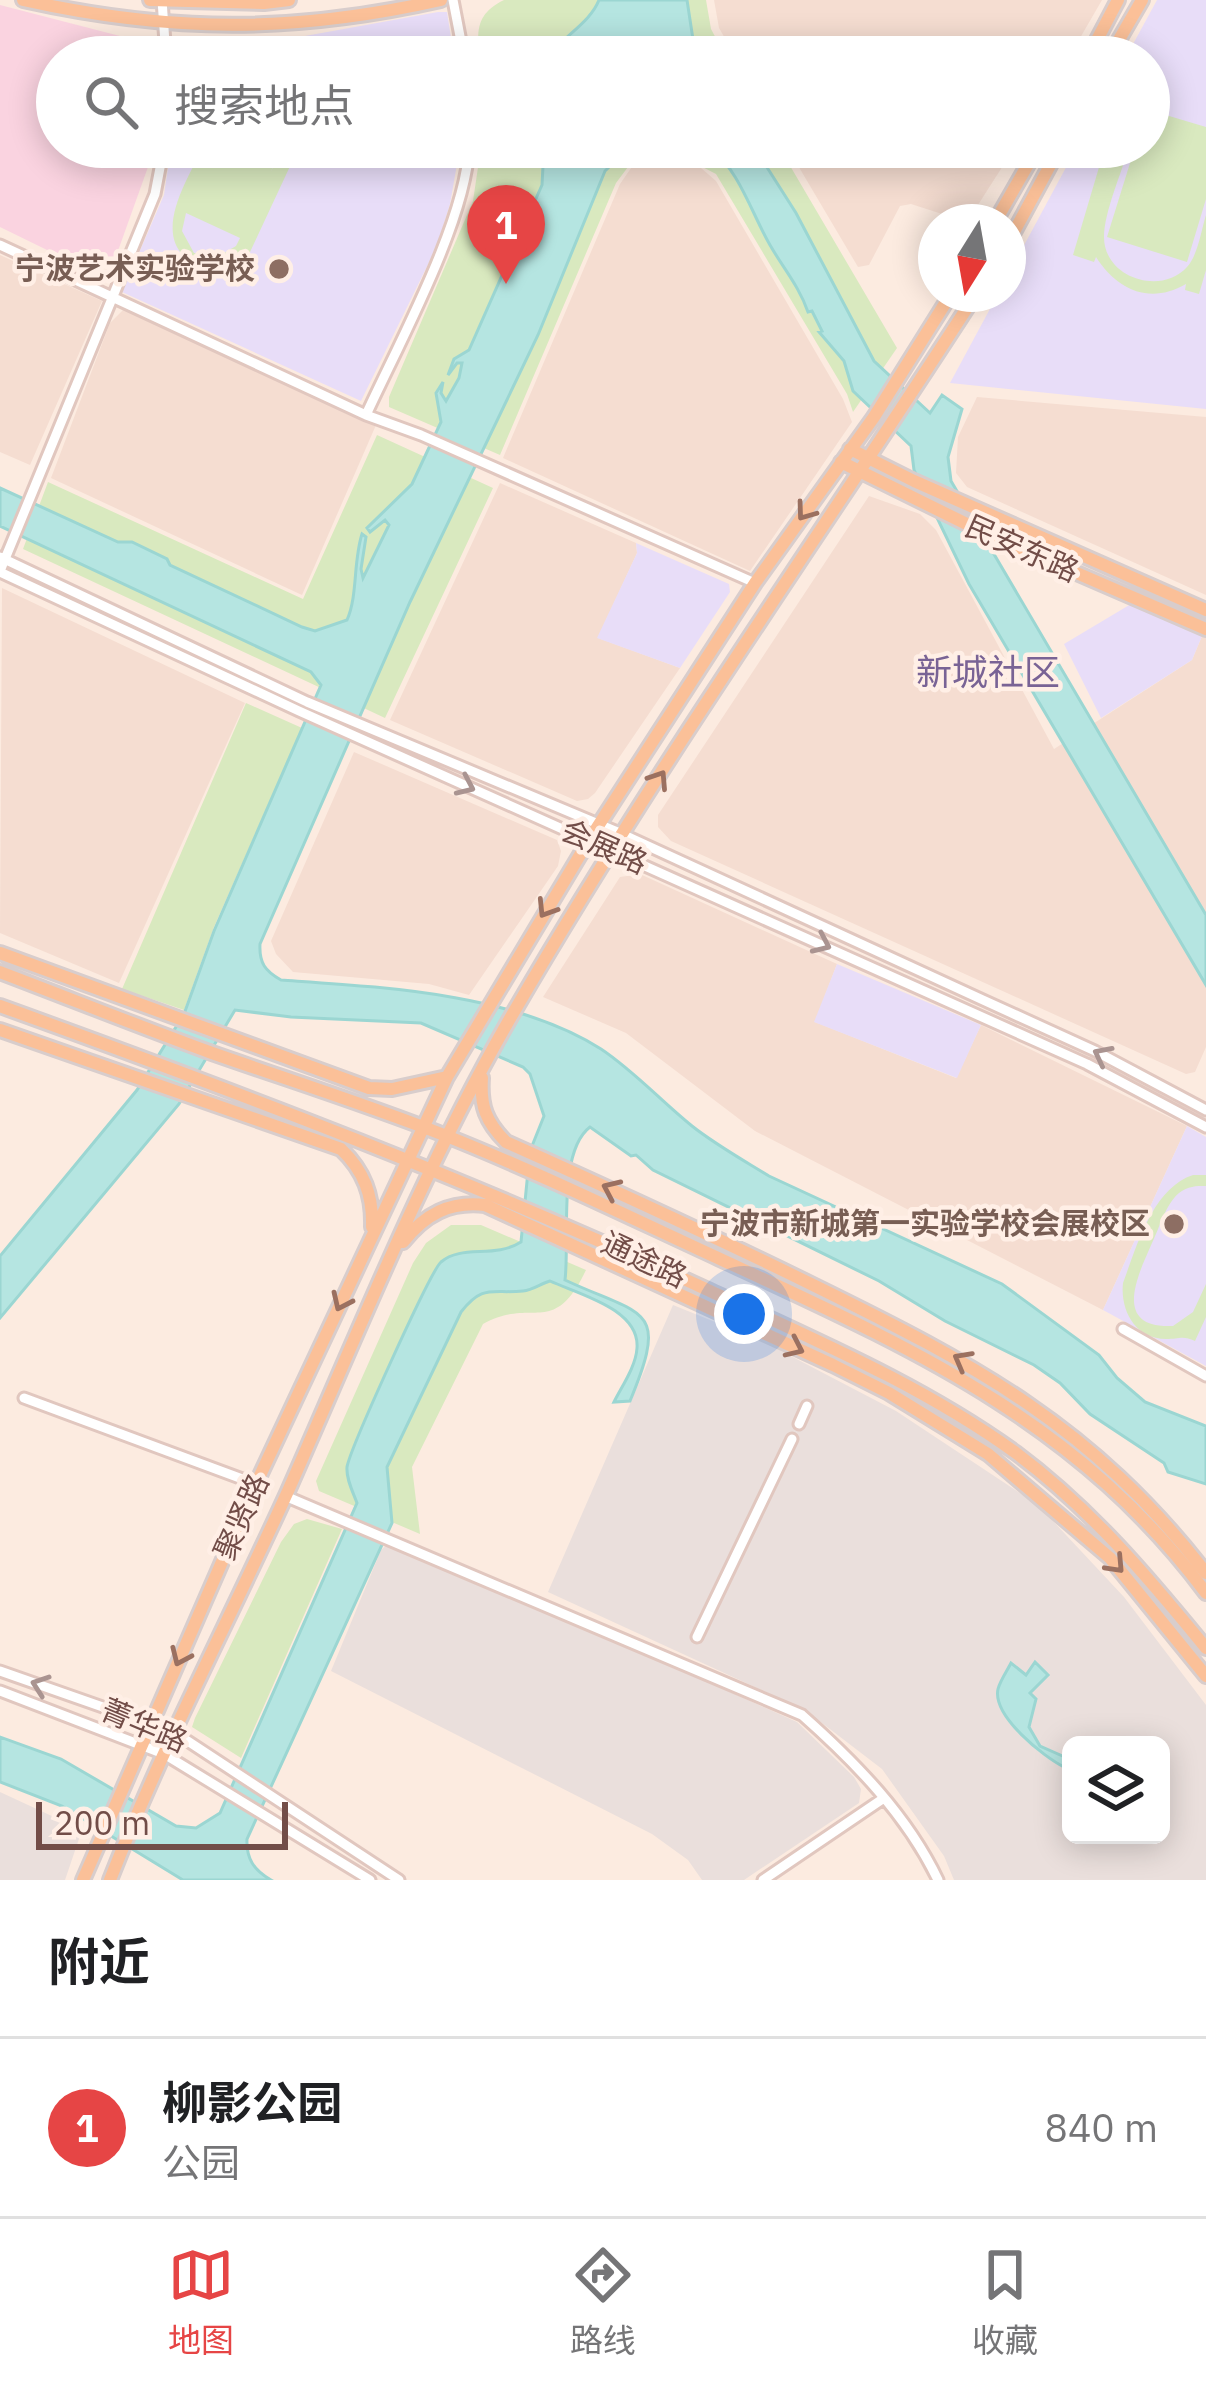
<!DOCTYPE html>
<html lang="zh">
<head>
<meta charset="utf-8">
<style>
  body { margin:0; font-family:"IBM Plex Sans","Noto Sans SC",sans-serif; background:#f6f6f6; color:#202124 }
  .controls { position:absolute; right:36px; bottom:36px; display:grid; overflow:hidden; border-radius:18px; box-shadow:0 6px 30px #0003 }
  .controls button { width:108px; height:108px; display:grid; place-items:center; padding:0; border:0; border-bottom:3px solid #e0e0e0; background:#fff; color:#202124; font:60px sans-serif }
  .compass { position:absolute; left:918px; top:204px; width:108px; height:108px; border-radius:50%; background:#fff; box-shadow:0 6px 30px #0003; rotate:191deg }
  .scale { position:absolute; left:36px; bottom:30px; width:252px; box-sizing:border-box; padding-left:12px; border:6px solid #724d48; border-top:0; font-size:33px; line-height:42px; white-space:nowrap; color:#724d48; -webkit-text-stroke:9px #ffefe6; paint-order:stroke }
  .you { position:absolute; left:744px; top:1314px; width:42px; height:42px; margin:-30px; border:9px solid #fff; border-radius:50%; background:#1a73e8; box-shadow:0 0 0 18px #1a73e833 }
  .badge { display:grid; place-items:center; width:78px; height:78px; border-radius:50%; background:#e64545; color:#fff; font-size:39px; font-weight:700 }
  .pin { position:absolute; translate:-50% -99px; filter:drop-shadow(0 3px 6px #0008) }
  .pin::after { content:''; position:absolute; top:63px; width:42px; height:36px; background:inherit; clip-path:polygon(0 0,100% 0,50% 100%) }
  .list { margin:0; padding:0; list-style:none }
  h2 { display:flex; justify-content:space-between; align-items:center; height:156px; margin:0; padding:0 48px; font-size:51px }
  h2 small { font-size:39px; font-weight:400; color:#757577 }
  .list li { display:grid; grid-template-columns:78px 1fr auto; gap:36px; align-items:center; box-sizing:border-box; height:180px; padding:0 48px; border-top:3px solid #e0e0e0 }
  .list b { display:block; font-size:45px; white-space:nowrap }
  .list p { margin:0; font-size:39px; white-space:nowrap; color:#757577 }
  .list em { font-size:39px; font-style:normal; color:#757577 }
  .icon { flex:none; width:66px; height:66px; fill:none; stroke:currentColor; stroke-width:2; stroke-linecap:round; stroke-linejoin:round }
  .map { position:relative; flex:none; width:1206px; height:1880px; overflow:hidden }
  .search { position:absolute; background:#fff; box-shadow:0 6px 30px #0003; left:36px; right:36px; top:36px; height:132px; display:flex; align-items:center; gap:30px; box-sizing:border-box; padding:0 42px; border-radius:66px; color:#757577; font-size:45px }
  .sheet { height:336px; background:#fff }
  nav { display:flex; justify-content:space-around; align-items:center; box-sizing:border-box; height:168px; border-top:3px solid #e0e0e0; background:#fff; font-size:33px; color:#757577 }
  nav a { display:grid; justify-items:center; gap:6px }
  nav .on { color:#e64545 }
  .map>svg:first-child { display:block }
</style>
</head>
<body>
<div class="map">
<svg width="1206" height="1880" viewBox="0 0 1206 1880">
  <rect width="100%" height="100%" fill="#fcebe0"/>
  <path fill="#f5ddd1" d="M714 0H1102L1069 57H736L719 28Z
    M787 147H1015L967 222 911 204 900 206 869 265 858 267Z
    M662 156 701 168 716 181 843 399 852 422 750 571 503 458 620 184 638 158Z
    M0 255 102 301 30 465 0 452Z
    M124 309 376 425 302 595 51 478 110 323Z
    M977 397 1206 417V595L967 487 956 473 958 437Z
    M500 483 636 543 637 553 598 638 680 668 595 793 588 799 577 801 390 720Z
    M869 496 920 514 936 530 1054 749 1192 660 1202 636 1206 637V1047L1195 1072 1186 1074 671 841 658 827V815Z
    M2 588 245 703 119 983 0 933Z
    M354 752 557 840 561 851 558 866 469 995 429 984 293 972 276 954 271 941Z
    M640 874 837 964 815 1022 956 1078 981 1025 1187 1126 1103 1310 755 1131 626 1033 543 997 620 877Z"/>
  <path fill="#eadfdc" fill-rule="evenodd" d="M673 1305 762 1341 896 1411 1038 1505 1124 1597 1206 1705V1880H954L944 1856 882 1769 805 1710 548 1592ZM1071 1745H1161V1835H1071Z
    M388 1544 536 1605 797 1722 854 1777 861 1789 859 1803 744 1880H702L688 1860 652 1834 331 1671 381 1550Z
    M0 1792 82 1830 65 1880H0Z"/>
  <path fill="#e8ddf8" d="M1157 0H1206V409L950 383 998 294H1008V275L1077 147H1149V57H1126Z
    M438 12H447L454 57H174L172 36H305Z
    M171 147H460L450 204 437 246 361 401 122 292 164 195Z
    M636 543 729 584 730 592 680 668 597 638 637 553Z
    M1131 604 1202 636 1192 660 1101 718 1064 644Z
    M837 964 981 1025 957 1078 814 1022Z
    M1187 1126 1206 1137V1366L1103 1310Z"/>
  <path fill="#fad3e0" d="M0 5 147 43 149 57H57V147H150L148 167 119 248 108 266 92 272 0 227Z"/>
  <path fill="#d9e9bf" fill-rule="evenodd" d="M504 0H706L711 29 726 57H480C476 30 477 13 504 0Z
    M1149 110 1206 127V199L1187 262 1107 237 1135 147H1149Z
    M203 147H254L276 157 271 172 281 147H299L236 282 224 276 229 264C216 268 204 269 192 262 149 237 189 177 203 147ZM186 213 240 238 236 246 219 256 194 253 182 231Z
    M481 147H779L897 348 853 412 847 394 716 174C688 159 669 152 637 155L616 183 500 455 389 407V397L473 201Z
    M1105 147H1129C1122 172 1104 212 1104 237 1104 278 1161 296 1187 267 1198 255 1201 231 1206 215V270L1199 294 1185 290 1186 284C1150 305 1117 290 1096 257L1094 262 1073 255Z
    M377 435 493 488 385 718 23 549 48 482 303 599Z
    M246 703 302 728 214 927 184 1010 122 989Z
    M1193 1175H1206V1186C1196 1186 1188 1186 1179 1193 1165 1205 1160 1227 1152 1243 1138 1275 1111 1329 1173 1326L1193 1312 1206 1284V1317L1195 1341C1183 1335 1179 1339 1166 1339 1135 1339 1120 1310 1123 1283 1137 1245 1153 1188 1193 1175Z
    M451 1225H481L586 1270C553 1339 533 1296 483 1324L412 1467 420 1534 319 1491 316 1481 413 1263 426 1243Z
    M307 1519 342 1529 241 1758 192 1727 195 1718 281 1542 294 1524Z"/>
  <path fill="#b5e5e1" stroke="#9bd6d2" stroke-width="3" d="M599 0H687L694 46 700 57H549C563 36 590 23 599 0Z
    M544 147H629L605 171 538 335 410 602 260 944C259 963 265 971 281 980 382 987 513 993 601 1049 634 1071 661 1101 692 1126 716 1145 743 1160 769 1176L1002 1284 1099 1355 1117 1378 1145 1402 1206 1426V1484L1168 1472 1164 1463 1090 1414 1060 1383 1034 1365 945 1321 879 1281 653 1170 636 1155 631 1156 590 1127C557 1152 570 1240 565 1280 644 1317 670 1305 630 1401L614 1402C622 1386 636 1366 637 1348 640 1309 578 1294 550 1281 540 1284 533 1290 523 1291 491 1294 483 1284 461 1312L387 1467 392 1523 247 1839C246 1859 254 1870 271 1880H183L62 1806 0 1782V1737L61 1759 176 1826 196 1828 220 1813 357 1503C353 1492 346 1479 347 1467 350 1449 430 1272 441 1262 462 1244 494 1259 521 1242L530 1151 544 1116 530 1074 523 1067 421 1023 291 1017 235 1010 179 1104 0 1318V1256L137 1090 184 1014 214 931 321 685 311 672 0 526V488L118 542H132L167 559 170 565 302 627 315 631 347 620C358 595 353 562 362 534L366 537 361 569 363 578 389 525 385 520 370 532 367 528 412 484 441 422 436 393 443 382 441 393 446 401 459 378 462 363H457L448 375 454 359 469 350 542 185Z
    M710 147H754L796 213 874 361 930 413 942 395 962 409 948 457 951 481 1206 915V985L969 584 914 470 911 446 853 391 844 361 819 332 822 331 812 311 808 312C799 286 783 268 770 245 751 212 740 172 710 147Z
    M1035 1662 1048 1675 1030 1693 1036 1699 1029 1727 1040 1746 1067 1758 1064 1767C1044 1757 992 1716 998 1689 1000 1681 1007 1671 1011 1663L1026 1675Z"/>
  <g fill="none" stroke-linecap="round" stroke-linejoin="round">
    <g stroke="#e1c7bf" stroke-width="15">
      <path id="minor" d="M162 0 166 57
        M453 0 464 57
        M0 245 366 415 421 435 755 583
        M366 415C398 345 466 221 469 147
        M0 557 307 702 622 834 983 1000 1095 1051 1206 1110
        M0 571 155 194 164 147
        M0 572 299 711 1087 1064 1206 1127
        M1123 1329 1206 1376
        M24 1398 256 1484
        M799 1424 807 1406
        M285 1496 802 1715C855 1762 907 1815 938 1880
        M697 1637 792 1439
        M0 1671 174 1732 399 1880
        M0 1691 164 1754 370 1880
        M763 1880 884 1798"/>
    </g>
    <g stroke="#d8cdcc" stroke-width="18">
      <path id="major" d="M23 0C171 33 294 33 441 0
        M150 0 264 3 289 0
        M1088 57 1118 0
        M1109 57 1142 0
        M995 222 1038 147
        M1008 243 1060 147
        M850 449 914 481 1206 610
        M841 462 989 535 1206 629
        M0 953 369 1088 392 1089 447 1077
        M0 972C71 999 141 1027 212 1053 289 1080 368 1105 444 1135 537 1172 627 1216 718 1258 909 1347 1076 1419 1206 1593
        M0 1006C241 1093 478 1183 710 1291 815 1340 922 1385 1016 1453 1090 1508 1148 1577 1206 1648
        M0 1030 341 1149C364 1171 373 1195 372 1227
        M482 1078C480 1106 486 1122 506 1142 609 1188 711 1235 813 1285 976 1365 1092 1426 1206 1573
        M403 1242C425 1214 450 1201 485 1205L833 1365 889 1393 988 1454 1110 1558 1206 1676
        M83 1880 256 1484 447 1077 589 840 755 583 874 417 951 294
        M110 1880C162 1747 229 1621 288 1491 358 1333 422 1172 508 1022 652 772 820 536 976 294"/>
    </g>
    <use href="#minor" stroke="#fff" stroke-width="9"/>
    <use href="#major" stroke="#fbc098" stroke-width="12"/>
  </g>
  <defs><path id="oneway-chevron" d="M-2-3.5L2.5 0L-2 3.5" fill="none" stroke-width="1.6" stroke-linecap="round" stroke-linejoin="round" transform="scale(3)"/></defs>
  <g stroke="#9b7060">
    <use href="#oneway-chevron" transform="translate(805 512) rotate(126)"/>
    <use href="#oneway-chevron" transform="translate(659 779) rotate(-57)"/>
    <use href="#oneway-chevron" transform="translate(546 909) rotate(122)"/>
    <use href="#oneway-chevron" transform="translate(611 1189) rotate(-156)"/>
    <use href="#oneway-chevron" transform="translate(341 1302) rotate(115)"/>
    <use href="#oneway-chevron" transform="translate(795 1348) rotate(25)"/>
    <use href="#oneway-chevron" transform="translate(962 1360) rotate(-151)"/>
    <use href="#oneway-chevron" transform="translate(1116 1565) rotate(47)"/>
    <use href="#oneway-chevron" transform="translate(180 1657) rotate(114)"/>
  </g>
  <g stroke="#aa9491">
    <use href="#oneway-chevron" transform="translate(466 786) rotate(24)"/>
    <use href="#oneway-chevron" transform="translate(822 944) rotate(24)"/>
    <use href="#oneway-chevron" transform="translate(1102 1055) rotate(-153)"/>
    <use href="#oneway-chevron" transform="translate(40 1685) rotate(-161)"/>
  </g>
  <g fill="#8d6e63" stroke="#ffefe6" stroke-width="4.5">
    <circle cx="279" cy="269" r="12"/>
    <circle cx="1174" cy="1224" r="12"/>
  </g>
  <g text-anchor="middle" stroke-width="9" stroke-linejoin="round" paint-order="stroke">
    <g font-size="30" font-weight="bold" fill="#785e54" stroke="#ffefe6" text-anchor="end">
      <text x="255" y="279">宁波艺术实验学校</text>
      <text x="1150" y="1234">宁波市新城第一实验学校会展校区</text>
    </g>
    <g font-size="30" fill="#724d48" stroke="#ffefe6">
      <text transform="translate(1022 549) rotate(24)" y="10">民安东路</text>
      <text transform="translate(604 847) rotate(24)" y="10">会展路</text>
      <text transform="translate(644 1260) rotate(25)" y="10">通途路</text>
      <text transform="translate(242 1517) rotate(-66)" y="10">聚贤路</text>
      <text transform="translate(144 1726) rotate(23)" y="10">菁华路</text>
    </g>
    <g font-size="36" fill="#796395" stroke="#ffefe6">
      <text x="988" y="685">新城社区</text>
    </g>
  </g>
</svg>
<div class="controls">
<button><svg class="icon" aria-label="layers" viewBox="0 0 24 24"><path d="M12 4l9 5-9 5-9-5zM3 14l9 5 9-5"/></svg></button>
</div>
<svg class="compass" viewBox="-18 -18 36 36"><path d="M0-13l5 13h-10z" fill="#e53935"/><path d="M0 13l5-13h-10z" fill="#757577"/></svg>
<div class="scale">200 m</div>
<div class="you"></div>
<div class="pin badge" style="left:506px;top:284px">1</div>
<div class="search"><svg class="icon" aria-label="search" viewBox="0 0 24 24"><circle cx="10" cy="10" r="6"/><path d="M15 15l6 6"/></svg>搜索地点</div>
</div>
<section class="sheet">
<h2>附近<small></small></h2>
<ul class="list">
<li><span class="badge">1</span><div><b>柳影公园</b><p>公园</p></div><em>840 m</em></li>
</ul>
</section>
<nav>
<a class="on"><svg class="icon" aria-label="map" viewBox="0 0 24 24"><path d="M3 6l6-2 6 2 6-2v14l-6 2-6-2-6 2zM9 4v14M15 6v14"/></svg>地图</a>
<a><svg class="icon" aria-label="directions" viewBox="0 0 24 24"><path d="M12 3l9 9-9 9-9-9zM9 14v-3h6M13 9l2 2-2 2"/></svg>路线</a>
<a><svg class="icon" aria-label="saved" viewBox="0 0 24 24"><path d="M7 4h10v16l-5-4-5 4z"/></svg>收藏</a>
</nav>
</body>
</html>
